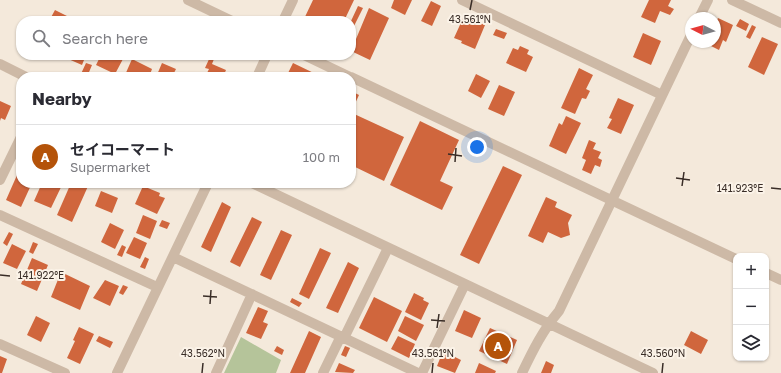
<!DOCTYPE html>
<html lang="en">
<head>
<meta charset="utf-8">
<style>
  body { margin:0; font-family:"Golos Text","Noto Sans JP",sans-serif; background:#f2f2f3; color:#2b2b33 }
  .controls { position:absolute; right:12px; bottom:12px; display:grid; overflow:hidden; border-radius:8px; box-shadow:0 1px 3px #0004 }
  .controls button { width:36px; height:36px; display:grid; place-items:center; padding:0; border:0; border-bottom:1px solid #e1e1e2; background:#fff; color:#2b2b33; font:20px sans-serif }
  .compass { position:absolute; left:685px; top:12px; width:36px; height:36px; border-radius:50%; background:#fff; box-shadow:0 1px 3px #0004; rotate:276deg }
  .you { position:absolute; left:477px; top:147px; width:14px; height:14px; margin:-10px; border:3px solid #fff; border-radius:50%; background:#1a73e8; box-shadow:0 0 0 6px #1a73e833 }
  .badge { display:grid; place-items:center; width:26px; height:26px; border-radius:50%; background:#b45309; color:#fff; font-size:13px; font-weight:700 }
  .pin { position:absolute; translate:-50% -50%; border:2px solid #fff; box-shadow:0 1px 4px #0006 }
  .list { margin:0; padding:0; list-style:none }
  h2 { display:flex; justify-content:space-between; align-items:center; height:52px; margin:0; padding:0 16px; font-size:17px }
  h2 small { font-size:13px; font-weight:400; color:#7c7c81 }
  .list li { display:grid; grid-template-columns:26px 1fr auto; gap:12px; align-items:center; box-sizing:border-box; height:64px; padding:0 16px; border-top:1px solid #e1e1e2 }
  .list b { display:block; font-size:15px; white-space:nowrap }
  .list p { margin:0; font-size:13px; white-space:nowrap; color:#7c7c81 }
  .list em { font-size:13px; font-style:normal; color:#7c7c81 }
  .icon { flex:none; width:22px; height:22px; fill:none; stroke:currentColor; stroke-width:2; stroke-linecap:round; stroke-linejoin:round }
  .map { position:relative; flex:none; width:781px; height:373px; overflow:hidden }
  .search { position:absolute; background:#fff; box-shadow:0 1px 3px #0004; left:16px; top:16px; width:340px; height:44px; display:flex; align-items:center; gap:10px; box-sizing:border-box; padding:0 14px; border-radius:16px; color:#7c7c81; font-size:15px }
  .panel { position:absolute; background:#fff; box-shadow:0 1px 3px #0004; left:16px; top:72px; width:340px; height:116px; border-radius:16px }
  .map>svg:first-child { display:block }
</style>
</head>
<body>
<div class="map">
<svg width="781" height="373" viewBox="0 0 781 373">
  <rect width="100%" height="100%" fill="#f4e9db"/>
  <path fill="#b5c49a" d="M241 337 281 360 276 373H224Z"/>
  <path fill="#d0663d" d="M313 0H354L344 21H303Z
    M394 0H412L405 15 391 8Z
    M649 0H671L668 6 674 9 670 15 660 11 655 23 641 17Z
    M431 1 441 6 432 26 421 21Z
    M358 6 363 8 351 32V21Z
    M369 8 389 18 370 60 351 51Z
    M55 10 67 16 65 20 67 21H49Z
    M464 16 485 25 475 49 461 43 462 41 454 38Z
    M718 18 733 25 726 42 723 40 719 50 707 44 708 42H715V25Z
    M740 19 749 24 746 31 736 26Z
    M752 25 756 27 750 39 746 37Z
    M496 29 507 33 504 39 493 35Z
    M643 33 661 41 651 65 633 57Z
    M762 37 778 44 764 75 748 67Z
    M520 46 529 50 527 54 533 57 526 72 506 63 513 48 518 50Z
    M67 55H86L82 65 66 58Z
    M101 55H115L123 59 115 74 96 65Z
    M210 57 214 59 212 64 226 70 223 77H205L209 69 205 68Z
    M132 59 152 69 149 77H130L125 75Z
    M86 63 92 65 87 77H83L80 76Z
    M162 63 176 69 172 77H156Z
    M293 63 322 77H286Z
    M579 68 593 75 586 89 590 91 586 99 582 98 575 114 561 108Z
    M476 74 490 81 481 98 468 91Z
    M499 85 515 92 504 116 488 109Z
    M351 91 359 95 353 108 351 107Z
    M618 98 634 105 621 134 607 128 612 119 609 118Z
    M0 101 11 106 5 120 1 118 0 121Z
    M352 113 404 137 384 181 351 165Z
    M566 116 581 123 566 154 549 146 559 123 562 125Z
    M420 121 459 140 440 181 453 187 442 210 390 185Z
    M589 140 596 143 593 149 601 152 598 158 602 160 600 167 595 165 591 174 582 170 586 160 582 158Z
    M21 166V183H32L21 207 6 200Z
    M503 166 522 175 479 264 460 255Z
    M42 183H63L51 208 34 201Z
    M71 183 89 184 72 222 57 215Z
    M143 186 160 193 159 196 165 198 157 214 135 204Z
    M101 191 118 198 112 213 95 206Z
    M546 197 557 202 555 207 572 215 568 223 570 235 561 238 548 232 543 243 528 236Z
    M222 202 231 207 211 252 201 247Z
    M143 215 157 221 150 239 136 233Z
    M252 217 262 222 240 267 230 262Z
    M162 220 170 223 167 229 159 226Z
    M110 223 124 230 115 249 101 242Z
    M281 230 292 235 271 280 260 275Z
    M9 232 13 234 7 246 3 243Z
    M134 237 147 243 140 259 126 253Z
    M33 242 38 244 33 254 29 252Z
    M12 244 26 251 17 269 3 263Z
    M122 245 126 247 122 257 117 255Z
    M320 248 331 253 309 299 299 294Z
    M145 257 149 259 145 269 140 267Z
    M32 258 48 265 37 291 21 284Z
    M348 262 359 268 338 313 326 308Z
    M61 272 90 286 80 310 51 297Z
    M105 280 119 286 110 306 93 298Z
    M123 285 128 287 123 295 119 293Z
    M414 293 424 298 423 300 429 303 421 320 405 312Z
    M374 297 402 311 387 342 359 328Z
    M292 298 302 303 299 307 290 302Z
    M258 307 268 311 263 322 268 324 261 339 246 333Z
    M464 310 481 318 472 338 455 331Z
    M36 316 50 323 41 342 27 335Z
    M405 316 424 325 416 341 398 331Z
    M79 327 94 334 80 364 67 358 75 341 73 340Z
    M490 328 517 340 507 364 479 351Z
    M309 331 321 337 305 373H290Z
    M691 331 708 340 701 354 684 345Z
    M99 336 113 342 110 348 96 341Z
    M398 336 415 344 409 358 391 349Z
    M277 346 284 350 282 355 274 351Z
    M345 346 350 348 346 357 341 355Z
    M443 351 461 360 455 373 437 366Z
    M0 356 7 359 2 373H0Z
    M546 361 554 365 551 373H541Z
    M339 363 355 370 353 373 335 372Z
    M479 363 496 371 495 373H475Z"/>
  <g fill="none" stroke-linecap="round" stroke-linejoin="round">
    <path stroke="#cdb9a6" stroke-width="10" d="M188 0 232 21
      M462 0 662 95
      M732 0 781 23
      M699 18 708 0
      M283 21 293 0
      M304 55 350 77
      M0 64 26 77
      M257 77 267 55
      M351 77 736 259
      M0 180 21 137
      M252 183 653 373
      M0 215 157 287
      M173 257 418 373
      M766 273 781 280
      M344 338 388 248
      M0 344 65 373
      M117 373 208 183
      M216 373 252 294
      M323 373 341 336
      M422 373 465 284
      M522 373C533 350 543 330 559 311L691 35"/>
  </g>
  <path fill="none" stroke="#392d27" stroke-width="1.5" d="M470 10 472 0M448 154 462 156M455 162 456 148M676 178 690 180M682 186 684 172M771 188 781 189M0 275 10 276M203 296 217 297M210 304 211 290M431 320 445 321M437 328 439 314M202 373 203 363M432 373 433 363M662 373 663 363"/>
  <g font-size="10" text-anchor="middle" fill="#392d27" stroke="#fbf3e8" stroke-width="4" stroke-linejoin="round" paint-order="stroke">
    <text x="470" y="23">43.561°N</text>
    <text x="740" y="192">141.923°E</text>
    <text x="41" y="279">141.922°E</text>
    <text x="203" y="357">43.562°N</text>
    <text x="433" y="357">43.561°N</text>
    <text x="663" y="357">43.560°N</text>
  </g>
</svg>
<div class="controls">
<button>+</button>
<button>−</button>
<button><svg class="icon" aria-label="layers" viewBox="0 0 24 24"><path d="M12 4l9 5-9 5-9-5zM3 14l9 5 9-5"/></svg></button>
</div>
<svg class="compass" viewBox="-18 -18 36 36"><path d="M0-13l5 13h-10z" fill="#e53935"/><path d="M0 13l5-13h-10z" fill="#7c7c81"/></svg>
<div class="you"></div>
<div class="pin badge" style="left:498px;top:346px">A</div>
<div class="search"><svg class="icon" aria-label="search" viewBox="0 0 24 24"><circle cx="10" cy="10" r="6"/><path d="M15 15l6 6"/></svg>Search here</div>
<section class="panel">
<h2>Nearby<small></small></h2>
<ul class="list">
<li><span class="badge">A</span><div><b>セイコーマート</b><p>Supermarket</p></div><em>100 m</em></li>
</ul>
</section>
</div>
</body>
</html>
